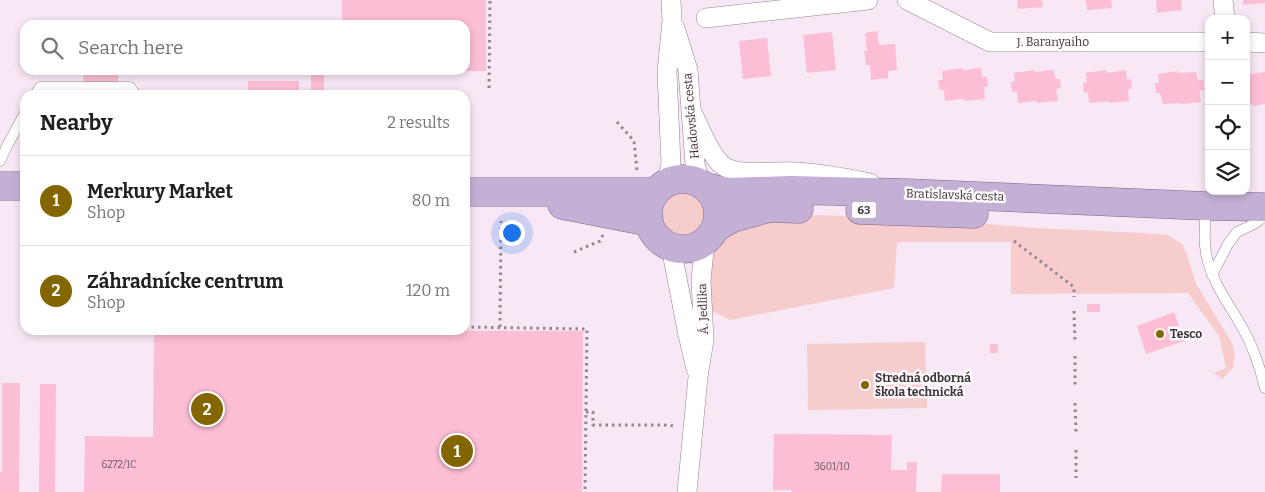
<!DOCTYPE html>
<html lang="en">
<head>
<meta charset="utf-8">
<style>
  body { margin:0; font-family:Bitter,serif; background:#f6f6f6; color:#202124 }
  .controls { position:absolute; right:15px; top:15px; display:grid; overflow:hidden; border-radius:10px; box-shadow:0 2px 8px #0003 }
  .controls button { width:45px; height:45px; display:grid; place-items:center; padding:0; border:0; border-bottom:1px solid #e0e0e0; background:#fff; color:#202124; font:25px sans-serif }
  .you { position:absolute; left:511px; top:232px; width:18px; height:18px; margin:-12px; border:4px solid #fff; border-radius:50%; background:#1a73e8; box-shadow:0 0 0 8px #1a73e833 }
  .badge { display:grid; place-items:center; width:32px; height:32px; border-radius:50%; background:#846600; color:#fff; font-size:16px; font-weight:700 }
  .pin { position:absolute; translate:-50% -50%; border:2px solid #fff; box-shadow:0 1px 5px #0006 }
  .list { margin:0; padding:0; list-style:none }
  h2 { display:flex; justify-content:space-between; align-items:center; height:65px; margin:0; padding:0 20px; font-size:21px }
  h2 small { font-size:16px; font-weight:400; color:#757577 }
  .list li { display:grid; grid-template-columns:32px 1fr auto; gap:15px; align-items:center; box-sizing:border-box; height:90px; padding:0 20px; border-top:1px solid #e0e0e0 }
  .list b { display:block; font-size:19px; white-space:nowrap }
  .list p { margin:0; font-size:16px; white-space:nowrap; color:#757577 }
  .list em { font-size:16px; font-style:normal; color:#757577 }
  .icon { flex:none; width:28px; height:28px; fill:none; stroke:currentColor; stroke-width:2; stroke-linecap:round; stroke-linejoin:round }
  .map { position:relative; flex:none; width:1265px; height:492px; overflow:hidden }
  .search { position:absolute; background:#fff; box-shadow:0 2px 8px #0003; left:20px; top:20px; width:450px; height:55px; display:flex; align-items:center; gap:12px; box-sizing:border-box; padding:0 18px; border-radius:15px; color:#757577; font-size:19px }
  .panel { position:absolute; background:#fff; box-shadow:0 2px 8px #0003; left:20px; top:90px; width:450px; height:245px; border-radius:15px }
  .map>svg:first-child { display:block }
</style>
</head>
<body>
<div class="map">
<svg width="1265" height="492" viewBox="0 0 1265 492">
  <rect width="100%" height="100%" fill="#f8e7f5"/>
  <path fill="#f6cccc" d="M658 212a23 23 0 1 1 46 0a23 23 0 1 1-46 0Z
    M817 215 924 219 1036 228 1143 233 1168 235 1182 244 1187 255 1196 284 1232 343 1235 355 1233 368 1222 379 1214 373 1226 368 1219 336 1188 293 1011 294V242H897L894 288 730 320 708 309 711 258 728 231 752 220Z
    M925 342 927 408 808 410 807 344Z"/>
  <path fill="#fcbed4" d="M342 0H486V71H465V25H342Z
    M1017 0H1042L1043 7 1018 9Z
    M1086 0H1111L1112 8 1087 10Z
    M1156 0H1181L1182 10 1157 13Z
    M1243 0H1265V3L1243 5Z
    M877 31 879 45 895 44 897 70 888 71V78L871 80 870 65H866L864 51H867L865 33Z
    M832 32 836 70 807 73 803 35Z
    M767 38 771 76 743 79 739 41Z
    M962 68V70L981 68 982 77H987L988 87H984L985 99 965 101 964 99 945 101 944 90H940L938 80H943L942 71Z
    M311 70H324V95H311Z
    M1035 70V72L1054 70 1055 79H1060L1061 88 1056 89 1058 101 1037 103V101L1018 103 1017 91 1012 92 1011 82 1015 81 1014 73Z
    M1106 70 1107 73 1126 70 1127 80 1131 79 1132 88 1128 90 1129 101 1109 103V101L1089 103 1088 92 1084 93 1083 83 1087 82 1086 73Z
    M83 71H118V95H84Z
    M1178 71V73L1196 72 1198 80H1203L1204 90H1199L1201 102 1181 104 1180 103 1163 104 1160 93H1156L1155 83H1159L1158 74Z
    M1250 71V74L1265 72V104L1253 106 1252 104 1246 105V72Z
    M248 81H299V95H242V92L248 93Z
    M1087 304H1100V312H1087Z
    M1174 312 1184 341 1146 354 1137 326Z
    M154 330 583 331 582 492H84L85 436 153 437Z
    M990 344H998V353H990Z
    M2 383H20L19 492H0V472H2Z
    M40 384H56L55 492H39Z
    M774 434 892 435 891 470H907V462H917L916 492H791V490H773Z
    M942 474H1000V492H941Z"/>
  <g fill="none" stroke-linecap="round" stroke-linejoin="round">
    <g stroke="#938490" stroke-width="11">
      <path id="service" d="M35 95 40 87H130L136 95
        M0 161 8 144 25 113
        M1206 208C1205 224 1203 242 1207 258 1213 284 1229 304 1242 327 1253 346 1260 367 1265 388
        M1212 275 1228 244 1237 232 1254 224 1265 216"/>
    </g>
    <g stroke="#938490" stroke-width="20">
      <path id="minor" d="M907 0 990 42H1209
        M1223 0 1225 19
        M706 18 868 0
        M675 28 688 70 695 164 700 184
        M1246 42 1265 43
        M692 112C699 126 710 155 722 165 738 178 778 170 798 172 822 174 846 178 870 183
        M666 183 671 164 667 72 672 21 671 0
        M671 247 687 330 696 369
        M687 492 698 377 704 340 701 280 705 241"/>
    </g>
    <g stroke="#7a648c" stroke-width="29">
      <path id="primary" d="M648 214a35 35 0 1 1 70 0a35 35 0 1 1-70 0Z
        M0 186H25
        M705 187 728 192 791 190 907 193 1206 206 1265 207
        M465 192H655
        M562 205 649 222
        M860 210 974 214
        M715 228 733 218 769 208 799 209"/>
    </g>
    <path stroke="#928790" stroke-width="3" stroke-dasharray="2.5 4" stroke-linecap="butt" d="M489 88 490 0
      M617 122 634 141 637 171
      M1014 241 1074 287V297
      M574 252 600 241 603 235
      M1074 311 1075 342
      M465 327 587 329 585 490
      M500 327 501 221
      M1075 356V387
      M1075 403 1076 432
      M586 412H593V425H663L675 426
      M1076 450V478"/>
    <use href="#service" stroke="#fff" stroke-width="10"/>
    <use href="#minor" stroke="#fff" stroke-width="19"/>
    <use href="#primary" stroke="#c4b0d4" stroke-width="28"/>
  </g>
  <g fill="#846600" stroke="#fff8fd" stroke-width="2">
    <circle cx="1160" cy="334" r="5"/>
    <circle cx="865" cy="385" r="5"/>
  </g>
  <g text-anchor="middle" stroke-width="5" stroke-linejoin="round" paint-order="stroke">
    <g font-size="10" fill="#6c5861">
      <text x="119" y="468">6272/1C</text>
      <text x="832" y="470">3601/10</text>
    </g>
    <rect fill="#fff8fd" stroke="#767075" stroke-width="1" x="851.5" y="201.5" width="25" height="17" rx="4"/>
    <g font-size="11" font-weight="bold" fill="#3c363b">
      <text x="864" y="214">63</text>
    </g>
    <g font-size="12" fill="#3c363b" stroke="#fff8fd">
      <text x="1053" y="46">J. Baranyaiho</text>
      <text transform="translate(691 116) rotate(-95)" y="4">Hadovská cesta</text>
      <text transform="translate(955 195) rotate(2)" y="4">Bratislavská cesta</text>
      <text transform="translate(703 309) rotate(-92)" y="4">Á. Jedlika</text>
    </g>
    <g font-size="12" font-weight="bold" fill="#3c363b" stroke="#fff8fd" text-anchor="start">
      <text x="1170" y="338">Tesco</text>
      <text x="875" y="382">Stredná odborná<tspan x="875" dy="14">škola technická</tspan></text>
    </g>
  </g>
</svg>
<div class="controls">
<button>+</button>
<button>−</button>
<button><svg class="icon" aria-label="locate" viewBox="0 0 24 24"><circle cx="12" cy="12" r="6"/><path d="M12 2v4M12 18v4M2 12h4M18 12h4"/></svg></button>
<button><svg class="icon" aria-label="layers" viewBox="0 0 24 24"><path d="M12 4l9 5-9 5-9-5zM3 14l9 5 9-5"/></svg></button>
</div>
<div class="you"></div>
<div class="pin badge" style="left:457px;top:451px">1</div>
<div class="pin badge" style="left:207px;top:409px">2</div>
<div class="search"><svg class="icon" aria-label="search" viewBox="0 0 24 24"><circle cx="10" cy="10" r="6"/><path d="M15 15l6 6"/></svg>Search here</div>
<section class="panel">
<h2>Nearby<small>2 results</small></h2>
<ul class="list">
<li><span class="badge">1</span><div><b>Merkury Market</b><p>Shop</p></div><em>80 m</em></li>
<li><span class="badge">2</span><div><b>Záhradnícke centrum</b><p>Shop</p></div><em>120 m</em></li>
</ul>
</section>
</div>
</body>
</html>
